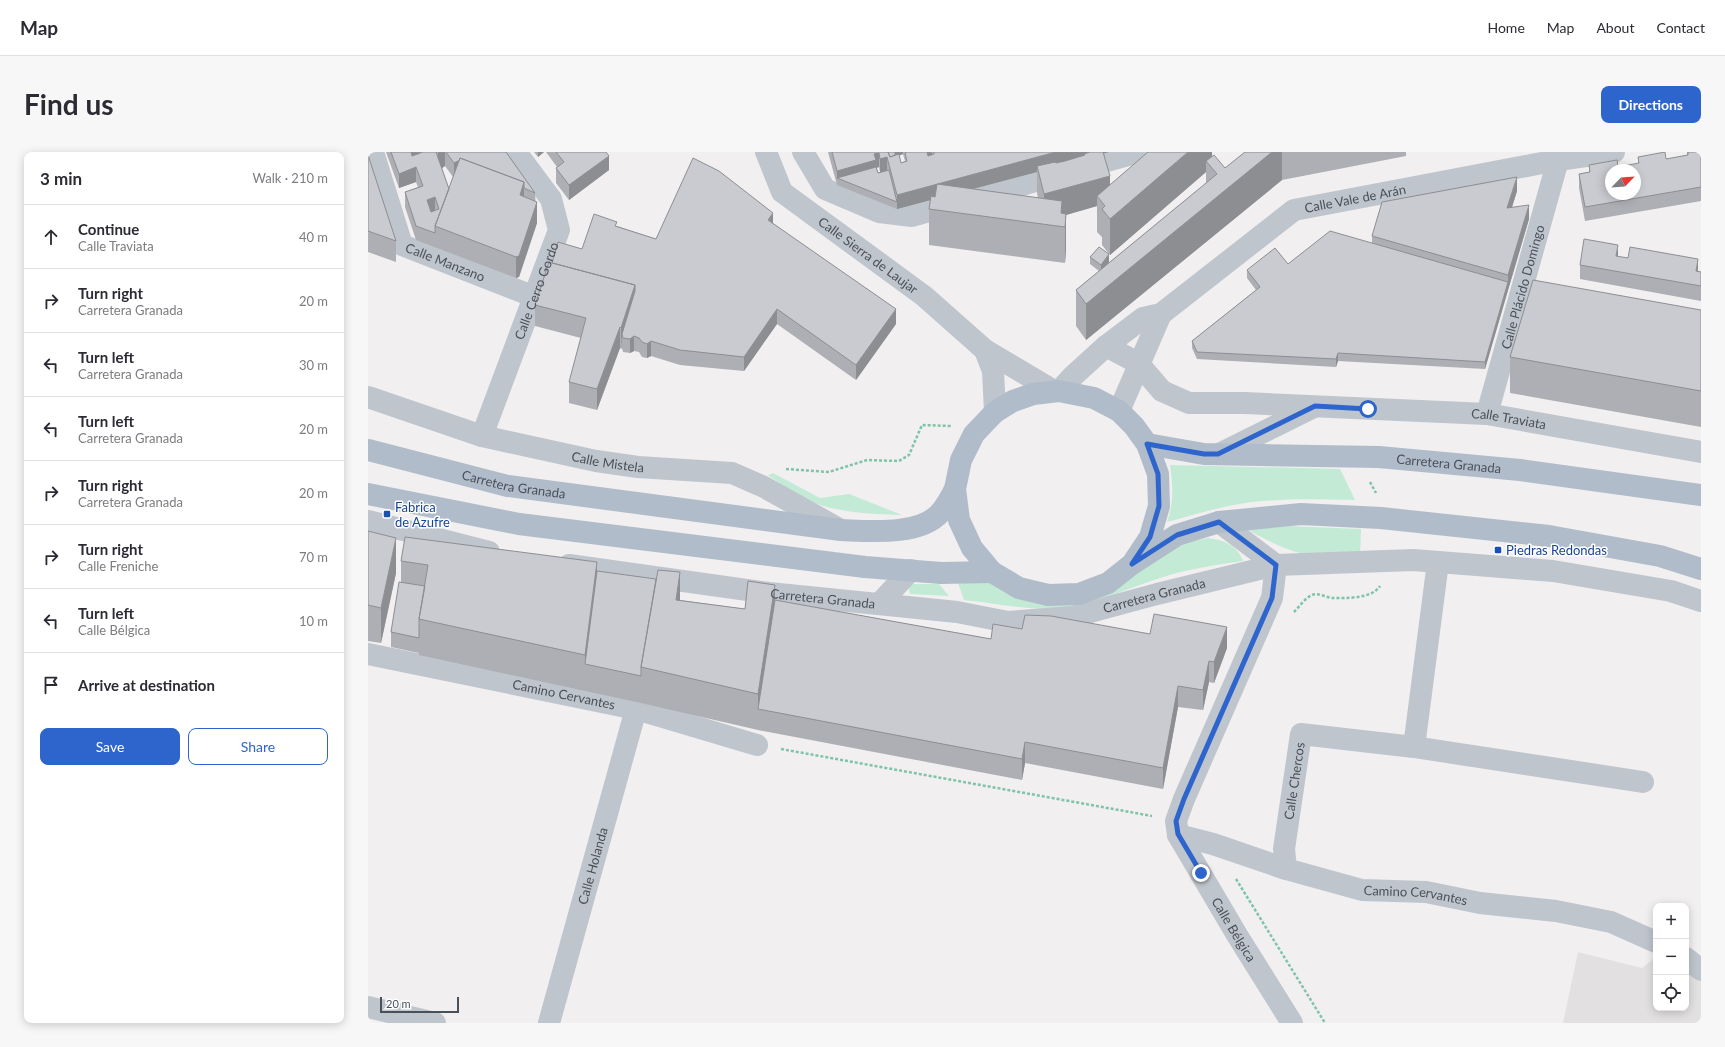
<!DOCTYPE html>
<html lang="en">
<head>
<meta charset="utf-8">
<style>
  body { margin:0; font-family:Lato,sans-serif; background:#f7f7f7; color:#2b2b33 }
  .controls { position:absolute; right:12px; bottom:12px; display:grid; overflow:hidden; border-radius:8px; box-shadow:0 2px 10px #0003 }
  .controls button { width:36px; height:36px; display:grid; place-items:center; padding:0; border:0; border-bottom:1px solid #e1e1e2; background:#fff; color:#2b2b33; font:20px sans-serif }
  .compass { position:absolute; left:1237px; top:12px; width:36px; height:36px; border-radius:50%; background:#fff; box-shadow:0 2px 10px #0003; rotate:65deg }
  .scale { position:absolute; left:12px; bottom:10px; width:79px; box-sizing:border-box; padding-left:4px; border:2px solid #49505a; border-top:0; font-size:11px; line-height:14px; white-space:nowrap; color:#49505a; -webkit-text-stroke:3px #fff; paint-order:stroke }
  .stop { position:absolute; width:12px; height:12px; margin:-9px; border:3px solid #2d65cd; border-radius:50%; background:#fff }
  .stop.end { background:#2d65cd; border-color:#fff; box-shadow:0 1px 4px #0008 }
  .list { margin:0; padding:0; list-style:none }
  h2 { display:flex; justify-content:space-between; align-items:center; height:52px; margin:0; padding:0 16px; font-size:17px }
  h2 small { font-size:13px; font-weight:400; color:#7c7c81 }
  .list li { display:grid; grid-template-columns:26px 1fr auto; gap:12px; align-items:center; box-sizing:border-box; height:64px; padding:0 16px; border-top:1px solid #e1e1e2 }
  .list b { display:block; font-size:15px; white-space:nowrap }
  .list p { margin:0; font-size:13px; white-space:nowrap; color:#7c7c81 }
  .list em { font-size:13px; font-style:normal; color:#7c7c81 }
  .actions { display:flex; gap:8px; padding:12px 16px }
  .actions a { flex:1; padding:9px 0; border:1px solid #2d65cd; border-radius:8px; text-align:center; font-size:14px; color:#2d65cd }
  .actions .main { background:#2d65cd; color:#fff }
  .icon { flex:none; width:22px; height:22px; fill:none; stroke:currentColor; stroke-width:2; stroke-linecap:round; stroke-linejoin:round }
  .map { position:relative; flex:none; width:1333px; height:871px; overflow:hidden; border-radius:8px }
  header { display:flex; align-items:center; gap:24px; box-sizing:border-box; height:56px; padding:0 20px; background:#fff; border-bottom:1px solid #e1e1e2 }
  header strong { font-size:19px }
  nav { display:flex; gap:22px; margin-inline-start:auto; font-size:14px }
  .intro { display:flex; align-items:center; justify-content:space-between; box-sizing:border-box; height:96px; padding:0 24px }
  h1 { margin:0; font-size:28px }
  .button { padding:10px 18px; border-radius:8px; background:#2d65cd; color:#fff; font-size:14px; font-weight:700 }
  main { display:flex; gap:24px; padding:0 24px }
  aside { flex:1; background:#fff; border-radius:8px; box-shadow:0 2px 10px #0003 }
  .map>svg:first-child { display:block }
</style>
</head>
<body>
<header>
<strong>Map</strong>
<nav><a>Home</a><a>Map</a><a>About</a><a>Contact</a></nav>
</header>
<div class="intro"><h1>Find us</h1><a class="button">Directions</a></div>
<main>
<aside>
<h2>3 min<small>Walk · 210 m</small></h2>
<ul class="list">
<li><svg class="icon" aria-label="ahead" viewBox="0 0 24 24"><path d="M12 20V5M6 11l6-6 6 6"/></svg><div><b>Continue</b><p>Calle Traviata</p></div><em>40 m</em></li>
<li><svg class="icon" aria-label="right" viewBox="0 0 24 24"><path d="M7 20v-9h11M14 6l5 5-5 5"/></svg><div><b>Turn right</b><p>Carretera Granada</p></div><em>20 m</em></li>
<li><svg class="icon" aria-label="left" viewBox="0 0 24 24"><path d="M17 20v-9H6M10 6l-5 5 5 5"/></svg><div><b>Turn left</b><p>Carretera Granada</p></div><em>30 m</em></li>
<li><svg class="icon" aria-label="left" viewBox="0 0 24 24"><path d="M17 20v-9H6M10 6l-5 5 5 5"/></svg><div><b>Turn left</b><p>Carretera Granada</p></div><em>20 m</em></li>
<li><svg class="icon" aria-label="right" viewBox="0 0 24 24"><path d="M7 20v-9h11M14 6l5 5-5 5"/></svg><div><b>Turn right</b><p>Carretera Granada</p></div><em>20 m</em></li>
<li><svg class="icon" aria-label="right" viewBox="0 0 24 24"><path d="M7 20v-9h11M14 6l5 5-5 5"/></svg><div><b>Turn right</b><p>Calle Freniche</p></div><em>70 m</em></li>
<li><svg class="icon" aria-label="left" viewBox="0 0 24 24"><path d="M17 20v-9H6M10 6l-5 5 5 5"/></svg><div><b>Turn left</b><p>Calle Bélgica</p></div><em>10 m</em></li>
<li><svg class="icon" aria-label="arrive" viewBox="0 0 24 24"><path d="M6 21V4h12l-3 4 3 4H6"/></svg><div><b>Arrive at destination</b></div></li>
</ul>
<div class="actions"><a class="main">Save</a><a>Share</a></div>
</aside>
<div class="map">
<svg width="1333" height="871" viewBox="0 0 1333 871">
  <rect width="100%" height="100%" fill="#f1efef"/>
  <path fill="#e2e0e0" d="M1210 800 1274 816 1288 805V856H1318V812L1333 824V871H1195Z"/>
  <path fill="#c2ead5" d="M802 313 972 317 987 348C951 347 914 346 877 351 851 355 825 363 799 370 806 351 805 333 802 313Z
    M405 321 452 346 481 342 534 363C502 362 469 361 439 348 425 342 412 331 400 323Z
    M916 374 993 377 992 403C978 403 964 405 951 404 927 403 900 389 878 377Z
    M840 386C856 388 869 393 875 409 847 413 819 417 792 426 762 435 733 450 702 455 671 461 628 451 596 448L589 428 610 426 676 449 816 391Z
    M540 432H571L581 444 542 442Z"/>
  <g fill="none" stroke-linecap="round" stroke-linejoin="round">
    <path stroke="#7ec4a8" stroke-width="2.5" stroke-dasharray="3 2" stroke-linecap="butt" d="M418 317 461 320 499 308 531 309 541 303 554 273 583 274
      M1002 330 1008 341
      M926 460C931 455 937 446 944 443 951 440 958 446 965 446 978 446 1004 447 1012 434
      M413 597 784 664
      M868 727 957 871"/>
    <g stroke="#bfc5cc" stroke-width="22">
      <path id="s1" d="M5 0 34 93 167 145"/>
      <path id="s2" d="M398 0 414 40 556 144 617 198 686 239"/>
      <path d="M435 0 457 37 511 60 544 64 771 0"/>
      <path id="s3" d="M738 194 770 211 794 239 821 251H877L1119 262 1333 300"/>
      <path d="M617 198 625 219 627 260"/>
      <path id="s4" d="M691 239 704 225 738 194 775 166 793 162 926 58 1190 8 1246 0"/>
      <path id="s5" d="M0 245 114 284 228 309 270 315 364 321 396 335 473 378"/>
      <path d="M751 259 793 162"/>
      <path id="s6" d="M1119 262 1190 8"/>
      <path id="s7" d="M114 284 191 78 183 47 148 0"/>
      <path d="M851 302 944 256"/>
      <path d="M0 369 121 400"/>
      <path d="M851 370 908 413"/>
      <path id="s8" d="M201 413 401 441 589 460 640 470 704 465 789 442 908 413 1045 408 1185 419 1303 439 1333 449"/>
      <path id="s9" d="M908 413 904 446 816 647 808 669 810 683 869 783 924 871"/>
      <path d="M511 452 543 418"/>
      <path id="s10" d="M0 502 268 557 389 593"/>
      <path d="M1046 595 1275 630"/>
      <path id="s11" d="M810 683 845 692 918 717 994 738 1058 740 1112 751 1188 759 1243 770 1288 790"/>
      <path id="s12" d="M918 717 916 697 933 582 1046 595 1070 410"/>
      <path d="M1318 806 1333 818"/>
      <path d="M0 855 67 871"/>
      <path id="s13" d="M181 871 268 557"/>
    </g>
    <g stroke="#b1bcca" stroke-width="22">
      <path id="s14" d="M779 292 836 302 1011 305 1152 318 1333 343"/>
      <path id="s15" d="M0 298 140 334 473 378C502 379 551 384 572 361 578 354 583 345 587 337"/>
      <path d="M0 342 151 372 497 415 573 421 624 420"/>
      <path d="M764 412 782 385 791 354 790 322 779 292 766 274 751 259 726 246 691 239 665 242 645 249 627 260 606 282 593 308 587 337 591 368 604 396 624 420 651 436 680 443 711 442 740 431 764 412 809 383 851 370 933 362 1013 366 1181 384 1292 404 1333 417"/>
    </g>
  </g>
  <path fill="#adafb4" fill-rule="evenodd" d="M18 0H138L167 41 169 71 151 125 148 126 48 88 37 55V40L50 35 48 30 31 36ZM77 14 85 25 81 37 74 16Z
    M166 0H176L170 5Z
    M178 0H238L241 18 201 48 188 31V16L189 15Z
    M460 0H741L736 1 742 33 844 0V4L857 16 877 0H1038V4L914 28 718 188 708 174V138L731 119 722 112V105L741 110 738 113 838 32V20L742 103 734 93V85L729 80V54L698 63V98L697 111 561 93V57L562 48 529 57 469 33ZM535 2 537 9 533 11 531 4ZM511 15 512 20 510 21 509 16ZM669 20V41L670 46 605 37Z
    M1319 0H1333V49L1217 69 1211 36V22L1221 20V13L1250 15 1270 12V5L1298 7 1319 3Z
    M0 3 28 89V110L0 100Z
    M1149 39 1144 55 1161 67 1117 217 970 209 968 215 829 207 824 196V189L888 138 879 126V118L920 112 1004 91V84Z
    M405 71 528 172 488 228 409 172 376 219 312 213 283 204 279 206 274 205 271 200 266 199 262 201 255 200 254 196 253 197 252 196 229 258 201 251V230L213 186 167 174V153L184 111 214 97 249 74 288 87Z
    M1250 105 1333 120V149L1212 127V113Z
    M1333 158V275L1142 241V205Z
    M0 379 28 421 13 491 0 489Z
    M33 409 229 419 312 448 377 457 407 448 623 487 654 477 859 496 846 531 841 530 835 558 810 555 795 637 657 611 654 628 390 578 273 551 51 503V501L23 495V480L33 430Z"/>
  <path fill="#8d8e92" d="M40 0H52V1L40 6Z
    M70 0H77V14L70 19Z
    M170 0H176L170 5Z
    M526 0H535V2L526 5Z
    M558 0H564V8L558 9Z
    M688 0H741L717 7 716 2V7L669 14V20L529 57V43Z
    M820 0H844V15L838 9V20L742 103V67Z
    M904 0H914V28L718 188V152Z
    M511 1V15L469 26V33V19L506 2Z
    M241 4V18L201 48V33Z
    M519 5V19L512 22V7Z
    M90 9V23L86 26V11Z
    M48 15V30L31 36V22Z
    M742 24V50L729 44V54L698 63V98L697 111V75L676 69V42Z
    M1149 25V39L1139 71V56Z
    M156 30V51L152 43Z
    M67 45V59L59 62V48Z
    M169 50V71L151 125 148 126V105Z
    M1161 53V67L1140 138V123Z
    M405 61V75L400 68Z
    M1250 93V107L1248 104Z
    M741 102V110L733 121V113Z
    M1330 107V122L1328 119Z
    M1140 130V138L1117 217V210Z
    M267 133V154L254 182 253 197V176Z
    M409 157V172L376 219V205Z
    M528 157V172L488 228V213Z
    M252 175V196L229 258V237Z
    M266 184V199L262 201V187Z
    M283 189V204L279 206V192Z
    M970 201V209L968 215V207Z
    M28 386V421L13 491V456Z
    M229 410V446L217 512V539V503Z
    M312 420V456L308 448Z
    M407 433V468L390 557V542Z
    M859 475V496L846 531V510Z
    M841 509V530L835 558V538Z
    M810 534V555L795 637V616Z
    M657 590V611L654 628V607Z"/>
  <path fill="#c9cbd1" stroke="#8d8e92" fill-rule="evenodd" d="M23 0H43L44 4 55 0H68L81 37 67 74V81L48 74 37 40 55 34 48 15 31 22ZM67 45 71 57 63 60 59 48Z
    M78 0H138L167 41 156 36V30L92 6 91 9H90L86 11Z
    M188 0H238L241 4 201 33 188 16 196 10Z
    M464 0H520L522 5 531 2 533 11 539 9 537 1 539 0H559L560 4 566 2V0H688L529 43 519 5 512 7 511 1 506 2 508 8 469 19Z
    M520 0H527V3L522 5Z
    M722 0H735L742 24 676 42 669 14 687 10 688 11 697 9 717 3 716 2Z
    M780 0H820L742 67 734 57 737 54 729 44Z
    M877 0H904L718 152 708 138 849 22 838 9 846 3 857 16Z
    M1297 0 1298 7 1320 3V0H1333V35L1217 55 1211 22 1222 20 1221 13 1249 8 1250 15 1271 11 1270 5ZM1243 18H1267V42H1243Z
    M0 3 28 89 0 79Z
    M92 6 156 30 152 43 169 50 151 104 148 105 67 74Z
    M325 6 351 19 405 61 400 68 528 157 488 213 409 157 376 205 312 198 283 189 279 192 274 190 271 186 266 184 262 187 255 186 254 182 267 139V133L184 111 190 90 214 97 226 62 249 70 247 74 288 87Z
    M508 15 510 21 521 18 529 50 469 26Z
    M1149 25 1139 56 1161 53 1140 123 1004 84 1014 50Z
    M569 32 694 49 693 61 698 62 697 75 561 57 563 44 567 45Z
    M962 79 1140 130 1117 210 970 201 968 207 829 200 824 189 892 135 879 118 907 96 920 112Z
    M1216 87 1250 93 1248 104 1260 106 1262 95 1330 107 1328 119 1333 120V134L1212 113Z
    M731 95 741 102 733 113 722 105Z
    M181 110 267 133 253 176 252 175 229 237 201 230 218 166 167 153Z
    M1165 128 1333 158V239L1142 205Z
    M0 379 28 386 13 456 0 453Z
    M37 385 229 410 217 503 51 467 60 413 33 409Z
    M290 418 312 420 308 448 377 457 380 429 407 433 390 542 273 515Z
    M229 419 288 427 273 515V524L217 512Z
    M31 430 57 434 51 467V486L23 480Z
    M407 448 623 487 625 472 654 477 657 463 683 464 782 482 786 462 859 475 846 510 841 509 835 538 810 534 795 616 657 590 654 607 390 557Z"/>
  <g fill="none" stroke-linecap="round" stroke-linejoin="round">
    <path stroke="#2d65cd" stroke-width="5" d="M833 721 810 682 808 669 816 647 904 446 908 413 851 370 809 383 764 412 782 385 791 354 790 322 779 292 836 302H850L947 254 1000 257"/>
  </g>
  <g fill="#1a4fb4" stroke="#fff" stroke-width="1.5">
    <rect x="15" y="358" width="8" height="8" rx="2"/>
    <rect x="1126" y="394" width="8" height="8" rx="2"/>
  </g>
  <g text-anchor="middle" stroke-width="3" stroke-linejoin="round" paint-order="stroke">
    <g font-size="13" fill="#49505a" stroke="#fff">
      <text dy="5" stroke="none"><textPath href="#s4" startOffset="361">Calle Vale de Arán</textPath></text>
      <text dy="5" stroke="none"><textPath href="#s2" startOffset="150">Calle Sierra de Laujar</textPath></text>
      <text dy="5" stroke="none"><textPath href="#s1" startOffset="144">Calle Manzano</textPath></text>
      <text dy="5" stroke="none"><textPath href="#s6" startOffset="132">Calle Plácido Domingo</textPath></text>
      <text dy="5" stroke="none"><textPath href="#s7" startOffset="155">Calle Cerro Gordo</textPath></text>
      <text dy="5" stroke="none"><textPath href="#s3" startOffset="423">Calle Traviata</textPath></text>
      <text dy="5" stroke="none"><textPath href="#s5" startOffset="249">Calle Mistela</textPath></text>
      <text dy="5" stroke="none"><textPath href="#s14" startOffset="303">Carretera Granada</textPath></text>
      <text dy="5" stroke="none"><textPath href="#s15" startOffset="150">Carretera Granada</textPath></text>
      <text dy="5" stroke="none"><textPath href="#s8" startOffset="592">Carretera Granada</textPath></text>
      <text dy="5" stroke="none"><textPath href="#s8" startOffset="256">Carretera Granada</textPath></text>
      <text dy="5" stroke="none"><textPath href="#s10" startOffset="200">Camino Cervantes</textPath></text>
      <text dy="5" stroke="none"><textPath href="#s12" startOffset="89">Calle Chercos</textPath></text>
      <text dy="5" stroke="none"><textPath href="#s13" startOffset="163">Calle Holanda</textPath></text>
      <text dy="5" stroke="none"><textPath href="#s11" startOffset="246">Camino Cervantes</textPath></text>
      <text dy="5" stroke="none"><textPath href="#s9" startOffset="400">Calle Bélgica</textPath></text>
    </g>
    <g font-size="13" fill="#164399" stroke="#fff" text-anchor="start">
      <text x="27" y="360">Fabrica<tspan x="27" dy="15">de Azufre</tspan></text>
      <text x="1138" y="403">Piedras Redondas</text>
    </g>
  </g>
</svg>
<div class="controls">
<button>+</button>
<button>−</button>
<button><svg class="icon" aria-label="locate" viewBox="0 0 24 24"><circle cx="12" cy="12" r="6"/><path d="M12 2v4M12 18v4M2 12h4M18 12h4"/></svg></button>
</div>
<svg class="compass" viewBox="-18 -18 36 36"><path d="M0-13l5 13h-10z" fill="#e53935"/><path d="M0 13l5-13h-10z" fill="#7c7c81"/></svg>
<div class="scale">20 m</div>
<div class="stop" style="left:1000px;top:257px"></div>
<div class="stop end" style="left:833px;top:721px"></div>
</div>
</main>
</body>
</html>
